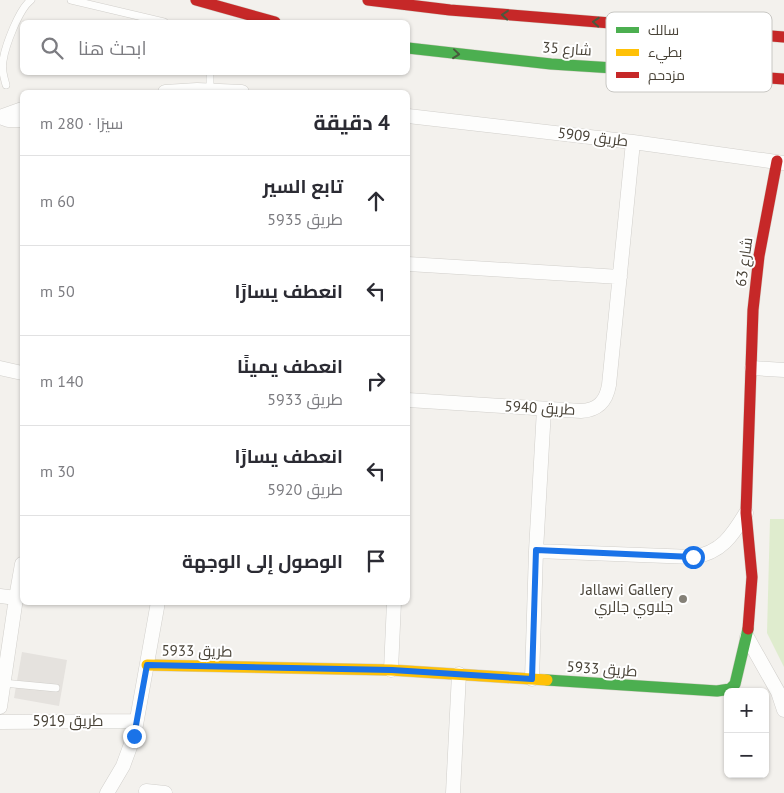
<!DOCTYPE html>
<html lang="ar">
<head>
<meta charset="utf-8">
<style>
  body { margin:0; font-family:"PT Sans",Cairo,sans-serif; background:#f2f2f3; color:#2b2b33; direction:rtl }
  .controls { position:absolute; right:15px; bottom:15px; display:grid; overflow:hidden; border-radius:8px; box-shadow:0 1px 4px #0004 }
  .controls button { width:45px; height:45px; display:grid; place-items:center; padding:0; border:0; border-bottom:1px solid #e1e1e2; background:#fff; color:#2b2b33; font:25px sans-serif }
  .stop { position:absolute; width:15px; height:15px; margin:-11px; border:4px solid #1a73e8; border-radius:50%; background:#fff }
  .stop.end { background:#1a73e8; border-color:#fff; box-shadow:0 1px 5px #0008 }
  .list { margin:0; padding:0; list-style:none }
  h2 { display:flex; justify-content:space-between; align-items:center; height:65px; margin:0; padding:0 20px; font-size:21px }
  h2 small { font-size:16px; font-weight:400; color:#7c7c81 }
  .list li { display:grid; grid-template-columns:32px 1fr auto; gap:15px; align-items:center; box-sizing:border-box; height:90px; padding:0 20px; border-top:1px solid #e1e1e2 }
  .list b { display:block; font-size:19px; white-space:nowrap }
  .list p { margin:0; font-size:16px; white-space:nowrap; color:#7c7c81 }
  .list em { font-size:16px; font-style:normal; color:#7c7c81 }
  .icon { flex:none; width:28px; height:28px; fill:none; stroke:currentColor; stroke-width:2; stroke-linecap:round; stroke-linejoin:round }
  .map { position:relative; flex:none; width:784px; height:793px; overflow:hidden; direction:ltr }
  .search { position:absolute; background:#fff; box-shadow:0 1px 4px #0004; left:20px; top:20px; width:390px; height:55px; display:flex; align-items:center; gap:12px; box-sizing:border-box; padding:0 18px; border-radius:8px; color:#7c7c81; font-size:19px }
  .panel { position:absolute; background:#fff; box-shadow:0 1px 4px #0004; left:20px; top:90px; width:390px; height:515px; border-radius:8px; direction:rtl }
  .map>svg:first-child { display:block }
</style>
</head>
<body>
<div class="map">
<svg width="784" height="793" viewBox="0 0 784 793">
  <rect width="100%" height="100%" fill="#f3f1ed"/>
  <path fill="#dfecce" d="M770 519H784V667L767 633Z"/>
  <path fill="#e5e2de" d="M22 652 67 660 59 706 14 698Z"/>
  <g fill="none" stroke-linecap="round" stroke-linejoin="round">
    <g stroke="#d1cfcb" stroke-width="8">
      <path id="lane" d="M71 0 164 22
        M210 72V92
        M6 85C4 77 1 69 3 61 5 46 19 9 31 0
        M3 683 56 688"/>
    </g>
    <g stroke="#d1cfcb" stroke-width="15">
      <path id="street" d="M165 92 197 90 242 92
        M408 116 633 142 784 163
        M0 117 22 109
        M0 117 8 120H22
        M408 264 620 277
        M0 368 22 373
        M752 368 784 370
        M408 400 581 411C598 410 606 402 609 385L633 142
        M536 551 693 557C721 553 732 536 746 513
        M0 596 16 598
        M747 637 778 692 784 710
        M391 670 394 602
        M532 679 536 551 544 409
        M0 707 16 598 22 564
        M0 722 136 721
        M146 791 165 793
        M107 793 123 766 134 736 158 602
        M453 793 459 674"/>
    </g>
    <g stroke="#d2cec4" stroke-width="12">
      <path id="fast" d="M408 48 551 64 707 74
        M547 680 717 691 730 689 735 684 748 629"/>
    </g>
    <g stroke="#d2cec4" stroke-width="12">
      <path id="slow" d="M147 665 391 670 547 680"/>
    </g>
    <g stroke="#d2cec4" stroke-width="12">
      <path id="jam" d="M196 0 275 22
        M368 0 450 10 784 37
        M707 74 784 79
        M748 629 752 577 746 513 753 310 759 256 777 161"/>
    </g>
    <use href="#lane" stroke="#fdfdfc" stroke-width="7"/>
    <use href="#street" stroke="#fdfdfc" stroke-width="14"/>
    <use href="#fast" stroke="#4caf50" stroke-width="11"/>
    <use href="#slow" stroke="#ffc107" stroke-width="11"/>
    <use href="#jam" stroke="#c62828" stroke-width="11"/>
  </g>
  <defs><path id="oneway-chevron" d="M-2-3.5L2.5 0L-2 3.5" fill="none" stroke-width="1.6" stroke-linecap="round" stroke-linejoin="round" transform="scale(1.25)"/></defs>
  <g stroke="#4a593d">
    <use href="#oneway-chevron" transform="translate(505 15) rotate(-175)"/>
    <use href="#oneway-chevron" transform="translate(596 22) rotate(-176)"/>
    <use href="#oneway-chevron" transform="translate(456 54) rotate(6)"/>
  </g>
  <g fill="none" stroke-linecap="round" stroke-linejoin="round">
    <path stroke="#1a73e8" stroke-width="6" d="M134 736 147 665 392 670 532 679 536 550 693 557"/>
  </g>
  <circle fill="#848077" stroke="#fff" stroke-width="2" cx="683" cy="599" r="5"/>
  <g text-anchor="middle" stroke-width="4" stroke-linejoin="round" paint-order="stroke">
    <g font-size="15" fill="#494338" stroke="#fff">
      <text transform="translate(567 49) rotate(4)" y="5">شارع 35</text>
      <text transform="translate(593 137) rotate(7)" y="5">طريق 5909</text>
      <text transform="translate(744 262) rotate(-82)" y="5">شارع 63</text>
      <text transform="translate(540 408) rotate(3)" y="5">طريق 5940</text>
      <text transform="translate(197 651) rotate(1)" y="5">طريق 5933</text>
      <text transform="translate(602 669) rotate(4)" y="5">طريق 5933</text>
      <text x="68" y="726">طريق 5919</text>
    </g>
    <g font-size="15" fill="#494338" stroke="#fff" text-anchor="end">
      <text x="673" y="595">Jallawi Gallery<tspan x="673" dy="17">جلاوي جالري</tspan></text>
    </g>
  </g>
  <rect x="606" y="12" width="166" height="80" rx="8" fill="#fff" stroke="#c8c7c3" stroke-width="1"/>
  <rect x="616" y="27" width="23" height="6" fill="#4caf50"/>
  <rect x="616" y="49" width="23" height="7" fill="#ffc107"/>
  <rect x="616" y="72" width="23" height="6" fill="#c62828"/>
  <g font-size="14" fill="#494338">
    <text x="648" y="35">سالك</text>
    <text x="648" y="57">بطيء</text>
    <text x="648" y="80">مزدحم</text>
  </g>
</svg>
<div class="controls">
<button>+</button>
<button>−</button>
</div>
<div class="stop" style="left:693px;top:557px"></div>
<div class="stop end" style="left:134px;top:736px"></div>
<div class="search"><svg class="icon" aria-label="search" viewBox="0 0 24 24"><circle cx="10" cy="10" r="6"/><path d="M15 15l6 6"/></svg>ابحث هنا</div>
<section class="panel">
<h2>4 دقيقة<small>سيرًا · 280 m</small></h2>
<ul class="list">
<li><svg class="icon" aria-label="ahead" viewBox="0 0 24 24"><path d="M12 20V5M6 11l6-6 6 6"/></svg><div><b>تابع السير</b><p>طريق 5935</p></div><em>60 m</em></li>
<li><svg class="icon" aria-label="left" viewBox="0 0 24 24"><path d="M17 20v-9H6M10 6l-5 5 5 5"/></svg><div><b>انعطف يسارًا</b></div><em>50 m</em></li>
<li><svg class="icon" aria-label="right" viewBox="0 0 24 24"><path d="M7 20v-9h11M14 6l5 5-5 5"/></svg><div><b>انعطف يمينًا</b><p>طريق 5933</p></div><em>140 m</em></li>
<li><svg class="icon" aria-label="left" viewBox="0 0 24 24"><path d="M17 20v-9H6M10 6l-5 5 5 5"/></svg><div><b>انعطف يسارًا</b><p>طريق 5920</p></div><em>30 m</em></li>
<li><svg class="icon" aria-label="arrive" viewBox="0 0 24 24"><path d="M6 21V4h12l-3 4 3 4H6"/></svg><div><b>الوصول إلى الوجهة</b></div></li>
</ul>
</section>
</div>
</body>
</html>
